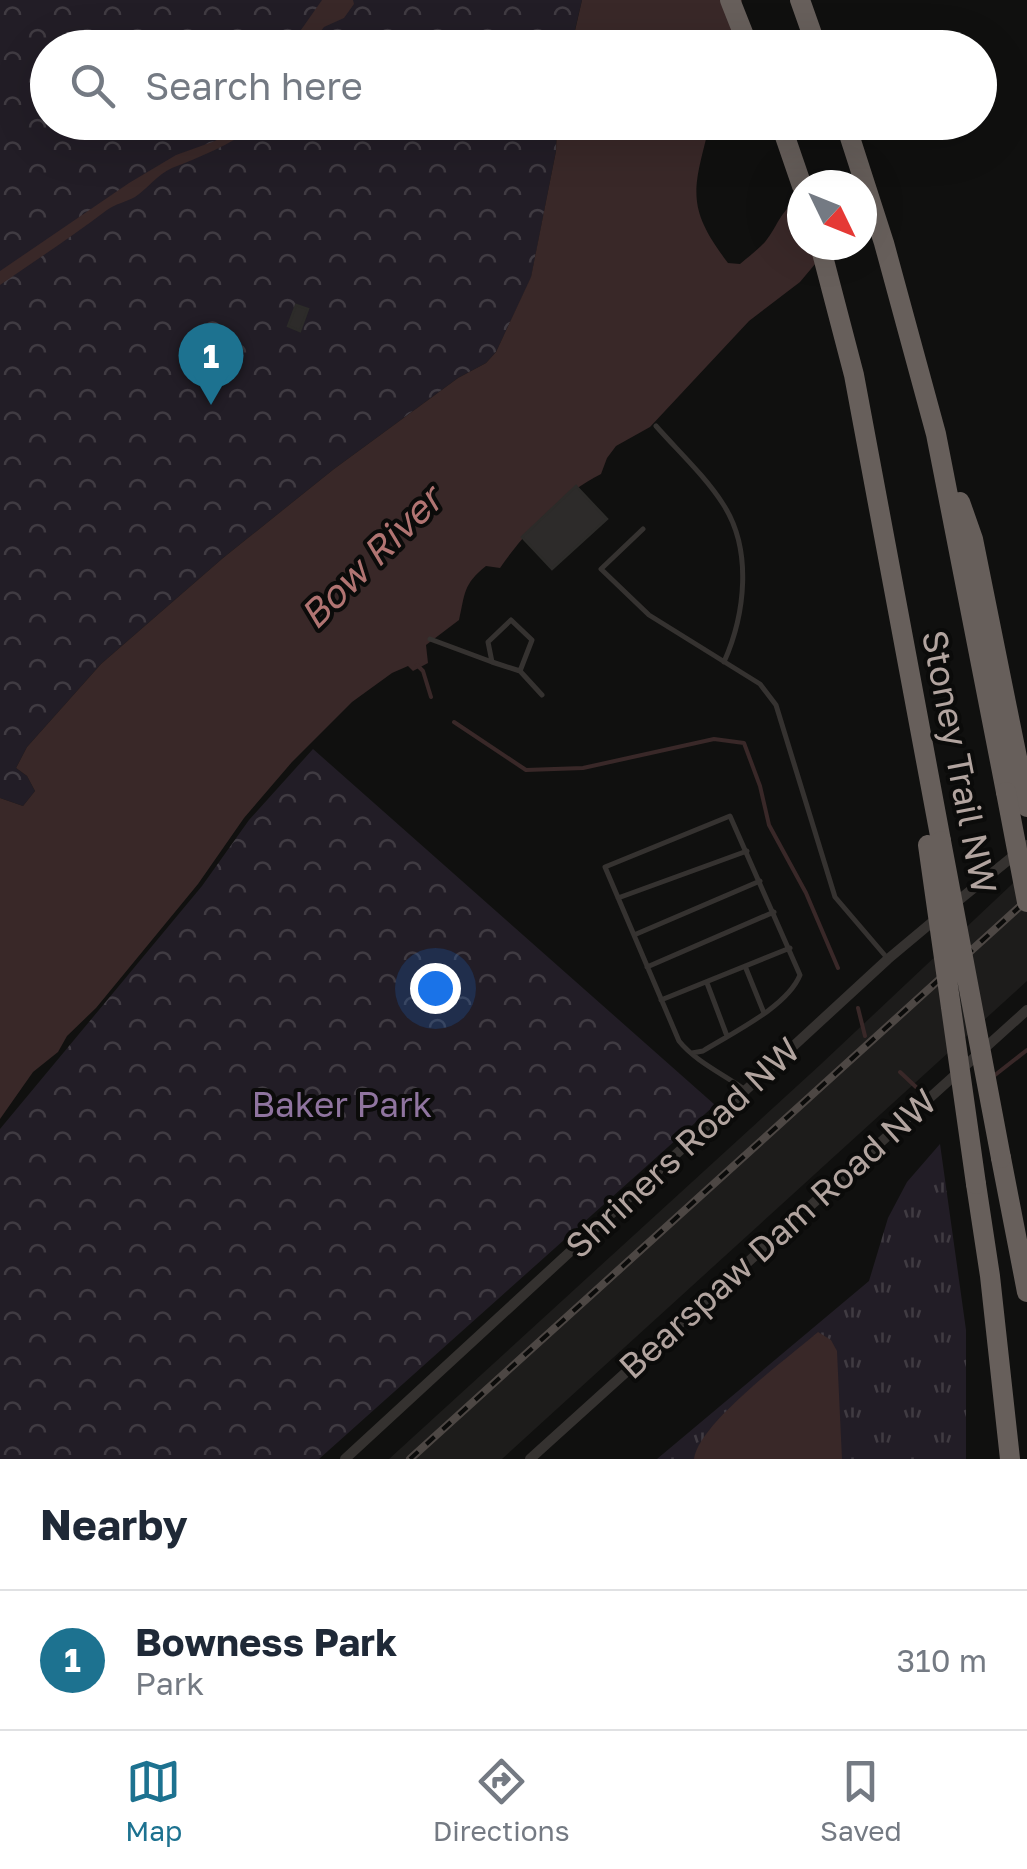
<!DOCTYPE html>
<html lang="en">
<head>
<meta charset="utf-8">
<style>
  body { margin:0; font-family:"Golos Text",sans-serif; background:#f6f6f7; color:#1f2937 }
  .compass { position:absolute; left:787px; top:170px; width:90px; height:90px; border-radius:50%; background:#fff; box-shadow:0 10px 40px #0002; rotate:133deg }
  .you { position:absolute; left:435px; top:988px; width:35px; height:35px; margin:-25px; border:8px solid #fff; border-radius:50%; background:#1a73e8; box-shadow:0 0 0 15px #1a73e833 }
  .badge { display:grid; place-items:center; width:65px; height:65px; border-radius:50%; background:#1d7290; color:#fff; font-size:32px; font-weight:700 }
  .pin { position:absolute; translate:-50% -82px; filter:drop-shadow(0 2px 5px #0008) }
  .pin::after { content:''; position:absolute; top:52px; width:35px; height:30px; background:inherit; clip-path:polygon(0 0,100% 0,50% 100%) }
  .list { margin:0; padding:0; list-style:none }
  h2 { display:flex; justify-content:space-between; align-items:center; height:130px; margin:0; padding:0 40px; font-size:42px }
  h2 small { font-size:32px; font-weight:400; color:#747a83 }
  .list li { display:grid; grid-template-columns:65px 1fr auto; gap:30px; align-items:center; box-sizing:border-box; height:140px; padding:0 40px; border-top:2px solid #e0e1e3 }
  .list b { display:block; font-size:38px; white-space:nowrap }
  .list p { margin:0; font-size:32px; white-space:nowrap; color:#747a83 }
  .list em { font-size:32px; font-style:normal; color:#747a83 }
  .icon { flex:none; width:55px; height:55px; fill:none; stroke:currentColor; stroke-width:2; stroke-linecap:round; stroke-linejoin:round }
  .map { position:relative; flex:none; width:1027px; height:1459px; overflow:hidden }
  .search { position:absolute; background:#fff; box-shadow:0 10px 40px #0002; left:30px; right:30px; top:30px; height:110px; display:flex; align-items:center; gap:25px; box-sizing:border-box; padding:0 35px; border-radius:55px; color:#747a83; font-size:38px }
  .sheet { height:270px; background:#fff }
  nav { display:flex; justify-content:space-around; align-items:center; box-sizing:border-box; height:140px; border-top:2px solid #e0e1e3; background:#fff; font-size:28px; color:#747a83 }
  nav a { display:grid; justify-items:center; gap:5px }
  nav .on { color:#1d7290 }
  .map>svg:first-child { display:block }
</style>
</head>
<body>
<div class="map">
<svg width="1027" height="1459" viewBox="0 0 1027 1459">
  <defs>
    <pattern id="grass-tufts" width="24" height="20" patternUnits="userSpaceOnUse" patternTransform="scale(2.5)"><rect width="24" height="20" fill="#221d26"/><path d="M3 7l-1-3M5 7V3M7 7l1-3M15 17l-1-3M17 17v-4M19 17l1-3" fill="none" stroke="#403b42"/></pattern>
    <pattern id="park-crowns" width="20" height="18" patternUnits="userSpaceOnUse" patternTransform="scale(2.5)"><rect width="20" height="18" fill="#221d26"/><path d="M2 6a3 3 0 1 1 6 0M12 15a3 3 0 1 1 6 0" fill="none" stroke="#403b42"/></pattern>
  </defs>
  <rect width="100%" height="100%" fill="#10100f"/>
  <path fill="#1d1c1b" d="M1027 870V981L502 1459H389L820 1065Z"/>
  <path fill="url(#grass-tufts)" d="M940 1144 966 1330V1459H657L869 1281 888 1218 907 1182Z"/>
  <path fill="url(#park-crowns)" d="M0 0H582L571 47 48 48V122H557L556 151 531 278 496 352 486 363 458 378 334 469 223 558 101 664 27 747 16 768 27 776 35 791 23 806 0 798Z
    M313 749 715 1105 319 1459H0V1129L202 886 249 820Z"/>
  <path fill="#392828" d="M322 0H353L354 4 344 18 324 27 309 47H289Z
    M582 0H742L730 47 571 48Z
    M242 123H260C233 143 203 156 172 168 158 174 147 189 135 197 126 202 115 204 107 210 73 236 36 260 0 285V271L129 183 176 155 215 141Z
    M557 123H710C694 189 684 205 728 263L740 264C748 257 758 250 765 242 780 223 779 211 802 197V245H828L826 251 800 282 749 321 650 427 616 446 607 458 601 474C559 496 527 529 500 568L486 566C463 584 465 594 459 620L426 645 428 663 413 671 408 666 392 673 352 702 292 762 244 818 198 884 96 1008 67 1036 58 1052 33 1072 0 1119V798L23 806 35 791 27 776 16 768 27 747 101 664 223 558 334 469 458 378 486 363 496 352 531 277 556 151Z
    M818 1332 831 1340 837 1351 842 1459H694C699 1423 788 1358 818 1332Z"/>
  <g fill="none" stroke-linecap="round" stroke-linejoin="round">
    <path stroke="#392828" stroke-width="4" d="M417 665 423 671 431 697
      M454 722 526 770 583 768 714 739 744 743 760 786 769 825 806 893 838 968
      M858 1008 865 1036
      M900 1072 916 1087
      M995 1075 1027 1050"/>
  </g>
  <path fill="#2d2b2a" stroke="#2c2b29" stroke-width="2.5" d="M296 305 308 309 300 331 288 326Z
    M576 486 607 519 552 569 522 537Z"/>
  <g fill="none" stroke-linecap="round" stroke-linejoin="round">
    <path stroke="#353230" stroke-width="5" d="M656 426C678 451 705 476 723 504 753 550 745 615 724 662
      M643 529 601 569 649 615 760 684 776 705 835 897 888 959
      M430 639 492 662
      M520 671 492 662 488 642 511 620 532 640 520 671 542 695
      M618 898 747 851
      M634 935 760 881
      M745 966 764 1013
      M647 967 774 912
      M707 983 727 1036
      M661 1000 790 948
      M692 1053 703 1051C732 1033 787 1007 800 975L730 816 605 867 679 1041C695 1061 723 1074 744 1089"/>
    <path stroke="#353230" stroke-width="10" d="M954 904 1027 845
      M345 1459 888 959 937 918
      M530 1459 1027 1010"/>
    <path stroke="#675f5b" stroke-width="20" d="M730 0 749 48
      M800 0 817 48
      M780 122 802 186
      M845 122 884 243 936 434 1006 792
      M820 245 854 375 941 841
      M960 502 973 539 1027 807
      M1001 1158 1027 1292
      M976 1184 990 1276 1010 1459"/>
    <g stroke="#4d4744" stroke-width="8">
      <path id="rail" d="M410 1459 1027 900"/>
    </g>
    <use href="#rail" stroke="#0b0b0a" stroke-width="4" stroke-dasharray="11" stroke-linecap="butt"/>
    <path stroke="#675f5b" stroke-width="20" d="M1006 792 1027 902
      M941 841 1001 1158
      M928 845 976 1184"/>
  </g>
  <g text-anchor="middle" stroke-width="8" stroke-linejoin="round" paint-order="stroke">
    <g font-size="35" fill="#b2a49f" stroke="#0b0b0a">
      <text transform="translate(959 762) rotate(79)" y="12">Stoney Trail NW</text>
      <text transform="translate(683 1148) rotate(-43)" y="12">Shriners Road NW</text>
      <text transform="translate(778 1234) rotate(-42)" y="12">Bearspaw Dam Road NW</text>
    </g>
    <g font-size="35" fill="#8f749f" stroke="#0b0b0a">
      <text x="342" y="1117">Baker Park</text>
    </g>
    <g font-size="38" font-style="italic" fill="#b17472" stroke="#0b0b0a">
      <text transform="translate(371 558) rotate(-45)" y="13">Bow River</text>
    </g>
  </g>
</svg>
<svg class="compass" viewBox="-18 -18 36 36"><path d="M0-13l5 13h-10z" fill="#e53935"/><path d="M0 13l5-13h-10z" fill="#747a83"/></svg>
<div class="you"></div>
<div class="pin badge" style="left:211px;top:405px">1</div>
<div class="search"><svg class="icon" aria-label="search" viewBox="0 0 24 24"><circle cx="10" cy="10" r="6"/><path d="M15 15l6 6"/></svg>Search here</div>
</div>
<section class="sheet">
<h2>Nearby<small></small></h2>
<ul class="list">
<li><span class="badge">1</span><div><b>Bowness Park</b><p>Park</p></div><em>310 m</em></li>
</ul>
</section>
<nav>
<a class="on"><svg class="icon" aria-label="map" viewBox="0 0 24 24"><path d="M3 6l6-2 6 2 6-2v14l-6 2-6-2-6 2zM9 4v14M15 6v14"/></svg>Map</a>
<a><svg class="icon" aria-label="directions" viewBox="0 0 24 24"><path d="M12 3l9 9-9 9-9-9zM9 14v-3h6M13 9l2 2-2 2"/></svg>Directions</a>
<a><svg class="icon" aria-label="saved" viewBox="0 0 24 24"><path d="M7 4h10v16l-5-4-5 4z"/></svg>Saved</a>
</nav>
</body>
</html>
